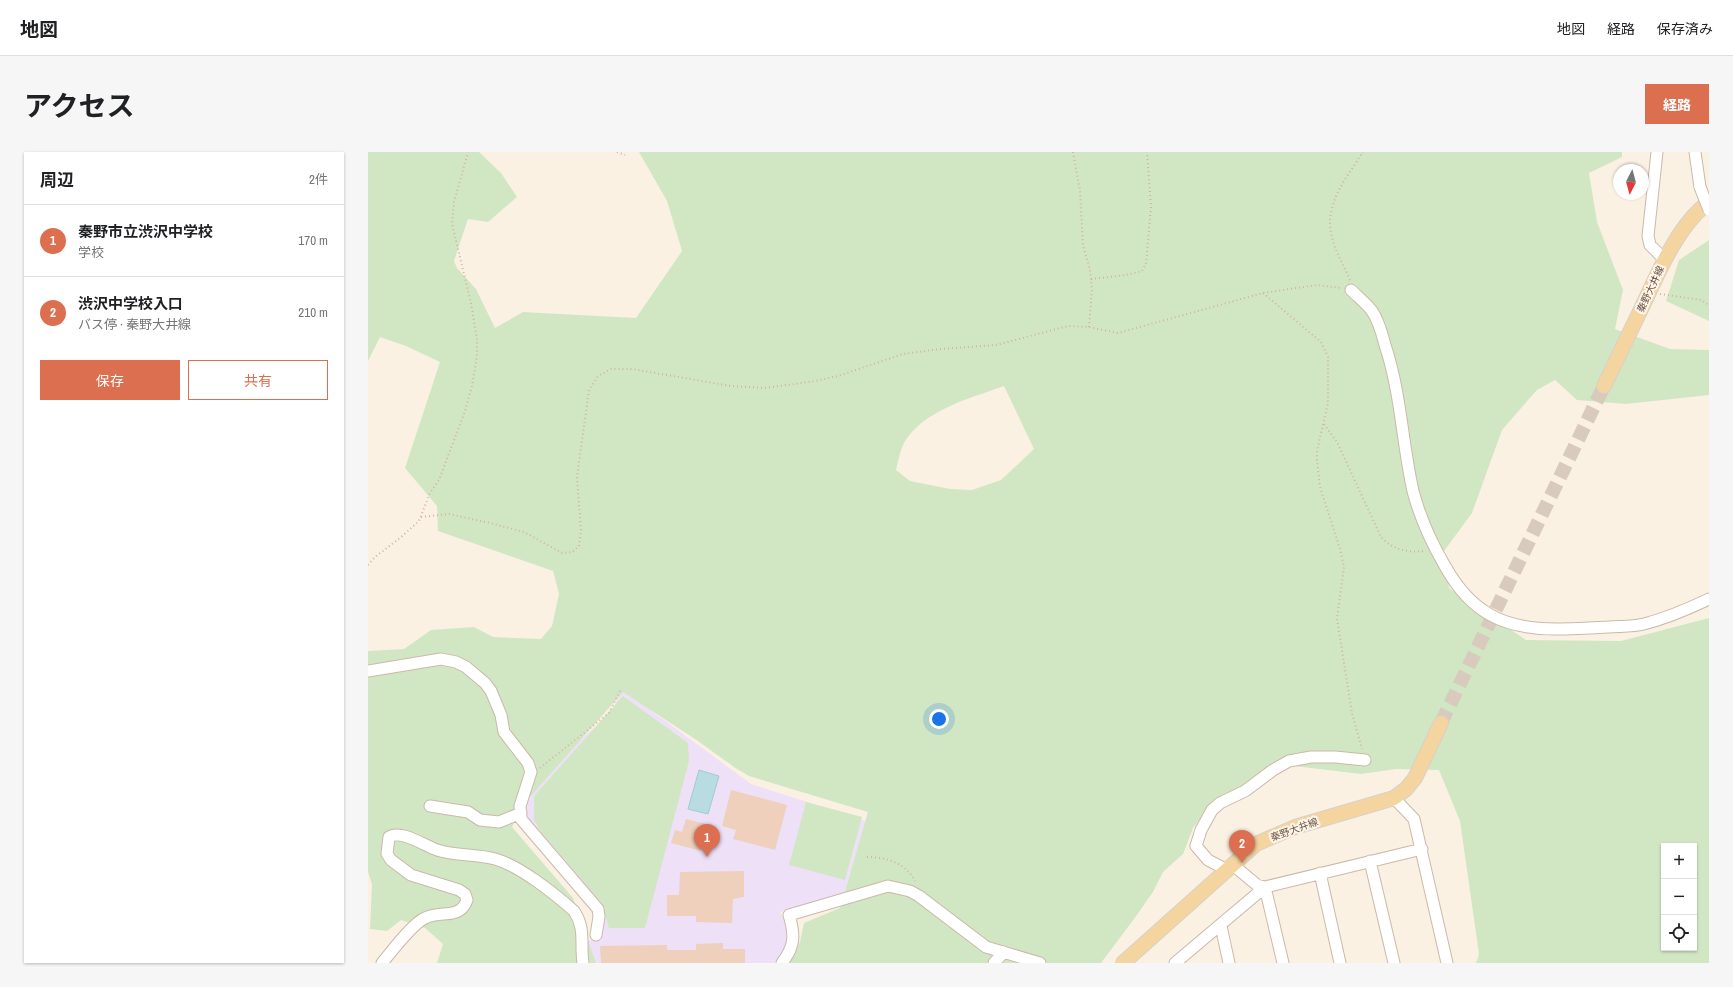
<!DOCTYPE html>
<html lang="ja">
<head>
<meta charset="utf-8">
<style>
  body { margin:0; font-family:"Archivo Narrow","Noto Sans JP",sans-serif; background:#f6f6f6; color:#202124 }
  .controls { position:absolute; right:12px; bottom:12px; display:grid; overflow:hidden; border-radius:0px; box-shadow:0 1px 3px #0004 }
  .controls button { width:36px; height:36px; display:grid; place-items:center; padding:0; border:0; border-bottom:1px solid #e0e0e0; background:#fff; color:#202124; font:20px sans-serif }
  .compass { position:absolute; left:1245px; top:12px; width:36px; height:36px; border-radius:50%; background:#fff; box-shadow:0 1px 3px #0004; rotate:186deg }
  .you { position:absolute; left:571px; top:567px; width:14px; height:14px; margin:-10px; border:3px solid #fff; border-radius:50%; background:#1a73e8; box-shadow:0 0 0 6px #1a73e833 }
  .badge { display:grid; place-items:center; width:26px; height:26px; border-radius:50%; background:#dc6f50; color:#fff; font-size:13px; font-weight:700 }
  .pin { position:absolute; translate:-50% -33px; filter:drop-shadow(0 1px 2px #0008) }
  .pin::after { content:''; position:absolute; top:21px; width:14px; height:12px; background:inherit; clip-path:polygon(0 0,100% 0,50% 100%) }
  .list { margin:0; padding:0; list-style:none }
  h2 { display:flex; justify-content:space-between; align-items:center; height:52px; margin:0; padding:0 16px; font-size:17px }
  h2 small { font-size:13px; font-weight:400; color:#757577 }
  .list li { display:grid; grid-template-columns:26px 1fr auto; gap:12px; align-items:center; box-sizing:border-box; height:72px; padding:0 16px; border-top:1px solid #e0e0e0 }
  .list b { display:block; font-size:15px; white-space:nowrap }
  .list p { margin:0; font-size:13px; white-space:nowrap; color:#757577 }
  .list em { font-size:13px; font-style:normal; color:#757577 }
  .actions { display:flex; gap:8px; padding:12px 16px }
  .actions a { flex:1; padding:9px 0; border:1px solid #dc6f50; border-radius:0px; text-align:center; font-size:14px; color:#dc6f50 }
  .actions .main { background:#dc6f50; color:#fff }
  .icon { flex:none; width:22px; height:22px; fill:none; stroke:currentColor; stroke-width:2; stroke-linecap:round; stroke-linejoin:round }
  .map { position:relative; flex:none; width:1341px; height:811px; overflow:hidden; border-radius:0px }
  header { display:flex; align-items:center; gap:24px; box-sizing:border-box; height:56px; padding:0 20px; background:#fff; border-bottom:1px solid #e0e0e0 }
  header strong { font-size:19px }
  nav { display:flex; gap:22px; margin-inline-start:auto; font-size:14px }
  .intro { display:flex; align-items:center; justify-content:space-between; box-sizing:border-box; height:96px; padding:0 24px }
  h1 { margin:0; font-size:28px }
  .button { padding:10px 18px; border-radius:0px; background:#dc6f50; color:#fff; font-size:14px; font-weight:700 }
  main { display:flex; gap:24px; padding:0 24px }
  aside { flex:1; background:#fff; border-radius:0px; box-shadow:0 1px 3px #0004 }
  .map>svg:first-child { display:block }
</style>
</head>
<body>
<header>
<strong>地図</strong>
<nav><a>地図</a><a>経路</a><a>保存済み</a></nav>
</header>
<div class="intro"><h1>アクセス</h1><a class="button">経路</a></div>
<main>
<aside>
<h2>周辺<small>2件</small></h2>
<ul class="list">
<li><span class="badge">1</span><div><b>秦野市立渋沢中学校</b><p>学校</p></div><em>170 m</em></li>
<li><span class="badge">2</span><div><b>渋沢中学校入口</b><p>バス停 · 秦野大井線</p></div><em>210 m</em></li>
</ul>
<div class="actions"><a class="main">保存</a><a>共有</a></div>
</aside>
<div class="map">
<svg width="1341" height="811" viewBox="0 0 1341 811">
  <rect width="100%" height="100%" fill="#faf1e3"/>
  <path fill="#eee0f6" d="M254 537 383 632 498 669 476 741 412 760 422 779 418 798 406 811H219L217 793 221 788H231L234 762 155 663 156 650 179 615 243 562Z"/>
  <path fill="#d1e7c3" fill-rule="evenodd" d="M0 0H111L133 21 149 45 120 70 100 67 86 109 89 116 108 137 127 176 155 160 268 166 314 99 299 49 271 0H1254V5L1221 21 1229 70 1255 138 1247 177 1302 197 1341 198V243L1258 252 1209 248 1187 228 1169 238 1134 278 1104 361 1076 399 1081 436 1158 488 1253 489 1341 466V811H1108L1111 802 1092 669 1071 618 1028 617 993 622 926 614 883 630 865 640 847 647 825 676 815 702 795 720 785 740 766 767 733 811H422L432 790 436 771 472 756 500 660 381 624 366 615 327 587 255 540 155 653 144 675 205 746 228 811H69L75 792 57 776 33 768 19 779 2 777 4 732 0 720V499L36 497 63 478 106 475 125 485 173 487 184 474 191 442 185 419 70 379 69 354 37 316 72 210 38 194 12 185 0 209ZM636 234 666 297 633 328 604 338 582 337 542 329 528 318C530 309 532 299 536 291 555 258 603 246 636 234ZM1296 694H1326V796H1296Z
    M1341 88V169L1298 149 1311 108Z
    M255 544 320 591 321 609 277 776H241L234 751 173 680 166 668V644Z
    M438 650 494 665 477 728 421 713Z"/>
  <path fill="#b9dce2" stroke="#a0cbd3" d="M331 618 351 624 340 662 320 657Z"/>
  <path fill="#eed0bc" d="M363 638 419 653 407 698 365 687 368 678 354 674Z
    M318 667 345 674 342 683 338 682 333 699 303 691 307 678 314 680Z
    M376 719V745L365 747 364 771 328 770V764H299V743H311L312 720Z
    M355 791V797H377V811H233L232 794 299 793V798H328V792Z"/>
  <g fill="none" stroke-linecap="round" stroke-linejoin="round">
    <path stroke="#d8cbbd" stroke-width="14" stroke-dasharray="14 7" stroke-linecap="butt" d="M1073 571 1236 234"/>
    <g stroke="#cab9aa" stroke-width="13">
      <path id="minor" d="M1289 0 1280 84 1282 93 1296 107
        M1327 0 1332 35
        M983 138C990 145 999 152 1004 159 1011 169 1014 182 1017 193 1033 241 1034 290 1045 339 1052 366 1063 390 1077 414 1103 461 1136 477 1188 477 1205 477 1223 476 1240 475 1252 474 1264 475 1276 472 1299 466 1320 457 1341 447
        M0 519 73 507 88 510 98 515 117 531 123 539 133 563 136 580 160 611 163 620 152 654 153 667 230 757 231 765 228 783
        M1026 646 1046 667 1079 811
        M62 654 100 660 112 668 131 670 153 661
        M1002 709 1026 811
        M865 713 889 733 897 735 1054 697
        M859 718 840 708 828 694 833 678 844 658 852 651 877 639 905 618 921 609 943 605H967L997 608
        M952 721 972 811
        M853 774 861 811
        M14 811C24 799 44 772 57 766 73 758 92 768 99 748L97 742 91 738 43 723 23 708 19 702 21 685C33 677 57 694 69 698 87 704 109 702 127 707 152 714 187 742 206 759 218 777 212 791 215 811
        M414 811C427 794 427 783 421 763L520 734 542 739 551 744 618 795 672 811
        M626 811 636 800
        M807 811 897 735 915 811"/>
    </g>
    <g stroke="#d7d0cd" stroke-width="16">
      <path id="major" d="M1236 234C1249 207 1262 180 1275 153 1291 119 1310 73 1341 50
        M755 811 888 692 927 675 1026 646 1038 637 1047 626 1073 571"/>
    </g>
    <path stroke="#d2b4a0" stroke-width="2" stroke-dasharray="1 3" stroke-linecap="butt" d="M249 0 257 3
      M705 0 712 39 715 93 722 118 724 138 721 175
      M723 127 758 123 774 119 778 112 783 55 779 0
      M982 128C976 113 967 100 964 85 955 53 979 25 995 0
      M895 141 953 190 960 205V251L949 299V308L952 335 972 397 976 415 969 467 984 561 994 597
      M1292 142 1333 148 1341 153
      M956 272 969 290 1013 385C1025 398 1040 401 1058 399
      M53 365 81 362 122 371 156 380 194 401 204 400 211 394 213 379 209 325 221 238 230 224 243 217H264L363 234 397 236 447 229 470 224 535 202 572 197 628 193 700 174 721 175 750 181 895 141 949 133 973 136
      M0 413 7 405 32 386 51 369 62 341 71 328 97 259 104 234 109 204V188L103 151 84 72 86 50 100 0
      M172 616 241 561 253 537
      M499 705C518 705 538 711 547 729"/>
    <use href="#minor" stroke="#fff" stroke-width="11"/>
    <use href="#major" stroke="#f5d59f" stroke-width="14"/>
    <g stroke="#cab9aa" stroke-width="13" stroke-linecap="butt">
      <path id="minor-bridge" d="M1332 35 1341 58"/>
    </g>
    <use href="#minor-bridge" stroke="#fff" stroke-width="11"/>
  </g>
  <g text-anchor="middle" stroke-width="4" stroke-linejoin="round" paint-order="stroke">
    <g font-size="10" fill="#70584b" stroke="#fef5e8">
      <text transform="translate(1282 137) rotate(-65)" y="4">秦野大井線</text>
      <text transform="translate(926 677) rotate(-20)" y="4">秦野大井線</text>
    </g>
  </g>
</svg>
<div class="controls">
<button>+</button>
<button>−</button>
<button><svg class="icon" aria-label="locate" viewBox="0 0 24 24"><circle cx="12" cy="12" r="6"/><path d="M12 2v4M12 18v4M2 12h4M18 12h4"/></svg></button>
</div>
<svg class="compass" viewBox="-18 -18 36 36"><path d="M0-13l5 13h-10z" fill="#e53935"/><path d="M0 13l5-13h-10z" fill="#757577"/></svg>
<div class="you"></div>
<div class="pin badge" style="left:339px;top:705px">1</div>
<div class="pin badge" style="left:874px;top:711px">2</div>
</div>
</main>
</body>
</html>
